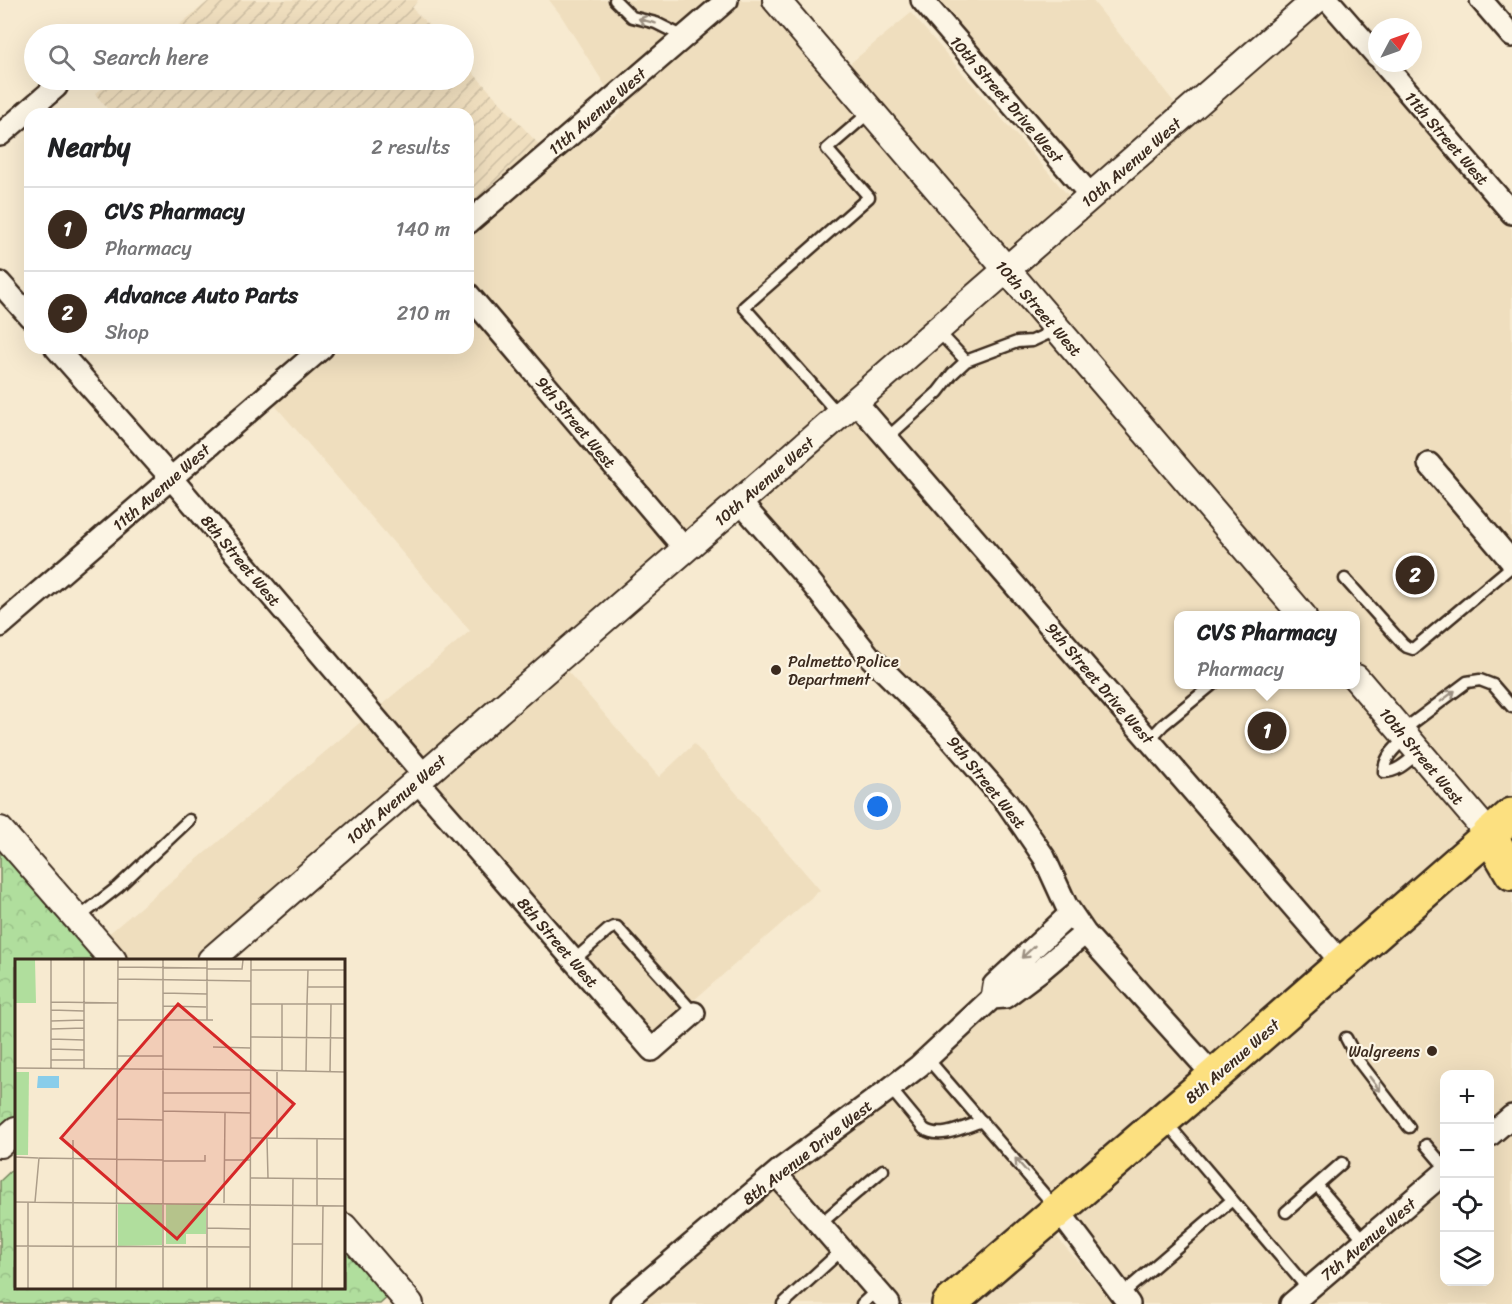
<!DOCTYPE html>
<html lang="en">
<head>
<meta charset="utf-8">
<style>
  body { margin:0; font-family:Sriracha,sans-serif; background:#f6f6f6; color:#202124 }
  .controls { position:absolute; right:18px; bottom:18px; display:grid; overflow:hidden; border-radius:12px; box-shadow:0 6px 24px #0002 }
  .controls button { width:54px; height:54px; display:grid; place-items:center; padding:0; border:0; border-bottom:2px solid #e0e0e0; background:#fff; color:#202124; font:30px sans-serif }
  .compass { position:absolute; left:1368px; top:18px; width:54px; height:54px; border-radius:50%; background:#fff; box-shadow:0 6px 24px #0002; rotate:49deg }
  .you { position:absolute; left:878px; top:807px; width:21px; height:21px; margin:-15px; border:4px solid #fff; border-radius:50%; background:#1a73e8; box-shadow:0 0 0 9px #1a73e833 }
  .badge { display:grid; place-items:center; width:39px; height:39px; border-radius:50%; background:#3b2a1e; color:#fff; font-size:20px; font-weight:700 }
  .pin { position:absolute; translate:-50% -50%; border:3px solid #fff; box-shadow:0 2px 6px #0006 }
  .popup { position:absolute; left:1174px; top:611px; width:186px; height:78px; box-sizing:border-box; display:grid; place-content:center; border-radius:12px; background:#fff; filter:drop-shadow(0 2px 4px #0005); font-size:20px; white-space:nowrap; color:#757577 }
  .popup b { font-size:22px; color:#202124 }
  .popup::after { content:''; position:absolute; left:50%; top:100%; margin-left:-12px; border:12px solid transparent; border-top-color:#fff }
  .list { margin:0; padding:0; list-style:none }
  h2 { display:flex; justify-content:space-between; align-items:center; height:78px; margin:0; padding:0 24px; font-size:26px }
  h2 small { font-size:20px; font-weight:400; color:#757577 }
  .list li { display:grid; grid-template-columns:39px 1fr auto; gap:18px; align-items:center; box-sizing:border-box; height:84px; padding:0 24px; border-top:2px solid #e0e0e0 }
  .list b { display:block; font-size:22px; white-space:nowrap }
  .list p { margin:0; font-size:20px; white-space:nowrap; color:#757577 }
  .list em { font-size:20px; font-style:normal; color:#757577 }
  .icon { flex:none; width:33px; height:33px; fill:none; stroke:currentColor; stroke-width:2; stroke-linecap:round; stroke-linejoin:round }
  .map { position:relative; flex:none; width:1512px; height:1304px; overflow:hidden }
  .search { position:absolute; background:#fff; box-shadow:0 6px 24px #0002; left:24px; top:24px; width:450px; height:66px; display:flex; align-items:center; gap:15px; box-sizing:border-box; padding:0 21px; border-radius:33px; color:#757577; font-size:22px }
  .panel { position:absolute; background:#fff; box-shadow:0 6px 24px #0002; left:24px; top:108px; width:450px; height:246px; border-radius:18px }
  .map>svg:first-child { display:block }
</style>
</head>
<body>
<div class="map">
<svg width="1512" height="1304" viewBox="0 0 1512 1304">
  <defs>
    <pattern id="industrial-furrows" width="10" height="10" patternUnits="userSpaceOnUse" patternTransform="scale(1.5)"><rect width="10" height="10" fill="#efdebe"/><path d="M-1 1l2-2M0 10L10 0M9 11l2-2" fill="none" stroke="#cebfa3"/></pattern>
    <pattern id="park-crowns" width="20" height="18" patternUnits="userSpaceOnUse" patternTransform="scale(1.5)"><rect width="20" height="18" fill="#b0de9d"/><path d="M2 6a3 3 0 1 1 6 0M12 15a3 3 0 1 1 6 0" fill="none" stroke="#98bf87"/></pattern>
  </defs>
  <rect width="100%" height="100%" fill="#f7ead0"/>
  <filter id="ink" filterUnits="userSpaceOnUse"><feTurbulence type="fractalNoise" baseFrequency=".0167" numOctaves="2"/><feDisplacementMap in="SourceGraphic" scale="12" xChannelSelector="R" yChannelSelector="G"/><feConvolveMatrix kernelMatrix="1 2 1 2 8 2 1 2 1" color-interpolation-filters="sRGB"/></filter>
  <g filter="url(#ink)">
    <path fill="#efdebe" d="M549 0H712L608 90 560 14Z
      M741 0H761L992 269 687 534 468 277V236L527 185 621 112 618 106Z
      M929 0H1092L1178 107 1089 185Z
      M1321 8 1512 229V545L1431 450 1415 464 1512 579V803L1491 820 1356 661V616L1317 615 1021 269Z
      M911 13 1072 200 1008 255 847 66Z
      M1005 284 1288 615 1178 616V684L1347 685 1475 834 1345 950 871 402Z
      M468 311 670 549 426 760 380 706 470 631 273 403 337 348H468Z
      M854 417 1328 964 1215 1062 1094 926 1076 899 1053 851 1015 796 949 719 878 650 816 572 754 502Z
      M561 664 659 777 694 744 820 890 654 1035 431 781Z
      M363 720 410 775 196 960H128L106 936Z
      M1486 850 1512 894V1104L1490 1123V1074H1444V1161L1276 1304H1143L1068 1216Z
      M1083 948 1199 1076 934 1304H903L790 1174 995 1009H1001Z
      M1512 1129V1304H1306L1444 1186V1282H1490V1148Z
      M774 1188 874 1304H636Z
      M1051 1230 1114 1304H964Z"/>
    <path fill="url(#industrial-furrows)" d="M210 0H418L412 8 437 34H168Z
      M464 63 541 147 468 210V114H112L95 94 113 80H464Z"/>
    <path fill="url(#park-crowns)" stroke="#76845e" stroke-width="1.5" d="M0 841 104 960H16V1121L0 1135Z
      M16 1166V1288H344V1239L392 1293 380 1304H0V1181Z"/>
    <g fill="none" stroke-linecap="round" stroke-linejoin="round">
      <g stroke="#3b2a1e" stroke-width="15">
        <path id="service" d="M615 0 632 17 656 23 684 37
          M938 331 966 361 1017 342 1032 341 1058 329
          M840 416 744 307 869 197 827 149 871 111
          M887 438 938 392 952 374 966 361
          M1345 579 1403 644 1407 647 1413 649 1512 566
          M1402 731 1467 682 1480 680 1493 685 1512 707
          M1406 737C1396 748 1384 756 1384 772 1398 772 1408 761 1418 753
          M1149 740 1163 725 1213 684
          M77 919 118 887 189 820
          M574 960 608 930 614 927H617L694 1013
          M1346 1038 1357 1059 1409 1127
          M927 1058 1056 1208
          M890 1088 924 1129C940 1140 964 1127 982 1121
          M1166 1122 1308 1289
          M1426 1145 1444 1166
          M1317 1185 1365 1241
          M1286 1212 1342 1163
          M820 1224 883 1170
          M1121 1295 1232 1200
          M783 1304 842 1250
          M862 1304 877 1290"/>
      </g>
      <g stroke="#3b2a1e" stroke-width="26">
        <path id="minor" d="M922 0 1092 197
          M1328 0 1377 56
          M1481 0 1512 36
          M1383 63 1512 213
          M0 135 56 87
          M468 223 727 0
          M0 283 30 317
          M468 294 685 549
          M56 348 171 478 424 775
          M856 402 1343 964
          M1429 464 1512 562
          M739 501 808 579 870 657 941 727 1007 803 1044 857 1066 905 1085 933 1214 1076
          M0 626 322 348
          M417 781 652 1050 694 1013
          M992 998 994 985 1071 913
          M1490 1135 1512 1116
          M776 1174 889 1304
          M1058 1210 1129 1304
          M621 1304 781 1169 888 1090 919 1066 992 998 1005 997 1041 970 1085 933
          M1291 1304 1444 1173"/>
      </g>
      <g stroke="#3b2a1e" stroke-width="30">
        <path id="tertiary" d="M776 0 1303 616
          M1356 678 1489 834
          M0 830 113 960
          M211 960C579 640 950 322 1316 0
          M0 1144 16 1130
          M344 1227 410 1304"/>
      </g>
      <g stroke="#3b2a1e" stroke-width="38">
        <path id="primary" d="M1489 834 1512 873
          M949 1304 1214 1076 1512 815"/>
      </g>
      <use href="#service" stroke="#fcf5e5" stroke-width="10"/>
      <use href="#minor" stroke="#fcf5e5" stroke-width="21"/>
      <use href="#tertiary" stroke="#fcf5e5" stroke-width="26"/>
      <use href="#primary" stroke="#fce080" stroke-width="33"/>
    </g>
    <defs><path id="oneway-shaft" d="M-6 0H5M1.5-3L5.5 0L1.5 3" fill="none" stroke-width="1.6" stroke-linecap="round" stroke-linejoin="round" transform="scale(1.5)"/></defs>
    <g stroke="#9c9082">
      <use href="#oneway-shaft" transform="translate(647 21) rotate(-165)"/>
      <use href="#oneway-shaft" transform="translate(1448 696) rotate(-37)"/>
      <use href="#oneway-shaft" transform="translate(1028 952) rotate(137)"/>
      <use href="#oneway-shaft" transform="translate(1375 1084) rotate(53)"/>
      <use href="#oneway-shaft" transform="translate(1021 1165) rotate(-131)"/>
    </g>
  </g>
  <g fill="#3b2a1e" stroke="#fcf5e5" stroke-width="2">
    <circle cx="776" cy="670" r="6"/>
    <circle cx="1432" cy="1051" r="6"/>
  </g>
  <g text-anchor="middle" stroke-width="4.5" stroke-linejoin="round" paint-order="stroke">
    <g font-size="16" fill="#3b2a1e" stroke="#fcf5e5">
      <text transform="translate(1007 99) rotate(49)" y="6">10th Street Drive West</text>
      <text transform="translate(597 111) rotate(-41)" y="6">11th Avenue West</text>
      <text transform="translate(1447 138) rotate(49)" y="6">11th Street West</text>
      <text transform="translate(1131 162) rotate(-41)" y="6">10th Avenue West</text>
      <text transform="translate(1039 308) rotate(49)" y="6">10th Street West</text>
      <text transform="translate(576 422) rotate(50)" y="6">9th Street West</text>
      <text transform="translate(764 481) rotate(-41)" y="6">10th Avenue West</text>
      <text transform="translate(161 487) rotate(-41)" y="6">11th Avenue West</text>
      <text transform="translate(241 560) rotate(50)" y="6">8th Street West</text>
      <text transform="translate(1100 683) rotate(49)" y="6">9th Street Drive West</text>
      <text transform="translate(1422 756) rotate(50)" y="6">10th Street West</text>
      <text transform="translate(987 782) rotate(51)" y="6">9th Street West</text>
      <text transform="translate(396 799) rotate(-41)" y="6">10th Avenue West</text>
      <text transform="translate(558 942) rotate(49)" y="6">8th Street West</text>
      <text transform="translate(1232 1061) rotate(-41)" y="6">8th Avenue West</text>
      <text transform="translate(807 1152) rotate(-38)" y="6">8th Avenue Drive West</text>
      <text transform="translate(1368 1239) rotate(-40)" y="6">7th Avenue West</text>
    </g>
    <g font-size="16" fill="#3b2a1e" stroke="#fcf5e5" text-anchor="start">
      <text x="788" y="667">Palmetto Police<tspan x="788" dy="18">Department</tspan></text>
      <text x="1420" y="1057" text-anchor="end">Walgreens</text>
    </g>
  </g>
  <g transform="translate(15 959)">
    <rect width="330" height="330" fill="#f7ead0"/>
    <path d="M0 113H14L13 196H0Z" fill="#b0de9d"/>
    <path d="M0 1H20L21 44H0ZM103 244H147V286L103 287ZM191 244V275H171V285H151V245Z" fill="#b0de9d"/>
    <path d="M23 117H44V129H22Z" fill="#89cdea"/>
    <path fill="none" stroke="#ac9d89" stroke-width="1.5" d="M148 1V329M103 8 192 9M192 10H227L228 1M236 11H330M103 20 236 22M292 28H330M148 34 192 35M36 43 103 44M236 45H330M292 45 293 11M148 47 191 48M36 51 69 52M103 61H198M192 61V1M36 62 69 61M36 70 69 69M236 78 330 79M36 80 69 81M198 88 236 89M36 90 69 91M102 97H148M36 101H69M0 109 235 111M36 110V1M69 110V1M235 111 330 113M267 111V45M291 112 292 45M315 113 316 45M148 134H236M148 152 236 154M102 160 148 161M236 179 330 180M252 180 253 219M262 180V113M302 180V246M0 198 23 199M210 201H235M148 202H190V196M235 219 330 220M0 243 330 247M20 243 24 199 148 201M192 243V329M209 244 210 154M192 269 235 270M277 285H308M0 287 235 288M13 329V243M58 329V181M101 329 103 1M235 329 236 1M277 329 278 219M307 329 308 246"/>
    <path fill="#d62828" fill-opacity="0.15" stroke="#d62828" stroke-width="3" d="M163 45 279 145 162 280 46 179Z"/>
    <rect width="330" height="330" fill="none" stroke="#3b2a1e" stroke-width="3"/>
  </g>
</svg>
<div class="controls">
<button>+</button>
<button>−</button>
<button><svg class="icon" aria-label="locate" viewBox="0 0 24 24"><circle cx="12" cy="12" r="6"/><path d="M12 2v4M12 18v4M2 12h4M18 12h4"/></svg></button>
<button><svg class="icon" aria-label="layers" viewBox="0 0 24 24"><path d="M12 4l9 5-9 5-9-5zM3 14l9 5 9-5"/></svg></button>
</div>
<svg class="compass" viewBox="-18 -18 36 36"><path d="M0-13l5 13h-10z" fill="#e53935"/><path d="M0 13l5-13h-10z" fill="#757577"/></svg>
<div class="you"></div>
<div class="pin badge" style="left:1267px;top:731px">1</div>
<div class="popup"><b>CVS Pharmacy</b>Pharmacy</div>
<div class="pin badge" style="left:1415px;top:575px">2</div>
<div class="search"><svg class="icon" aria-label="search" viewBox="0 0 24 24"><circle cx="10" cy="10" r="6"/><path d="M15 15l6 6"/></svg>Search here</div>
<section class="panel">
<h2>Nearby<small>2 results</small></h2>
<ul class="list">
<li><span class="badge">1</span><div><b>CVS Pharmacy</b><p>Pharmacy</p></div><em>140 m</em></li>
<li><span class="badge">2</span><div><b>Advance Auto Parts</b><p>Shop</p></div><em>210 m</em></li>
</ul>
</section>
</div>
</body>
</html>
